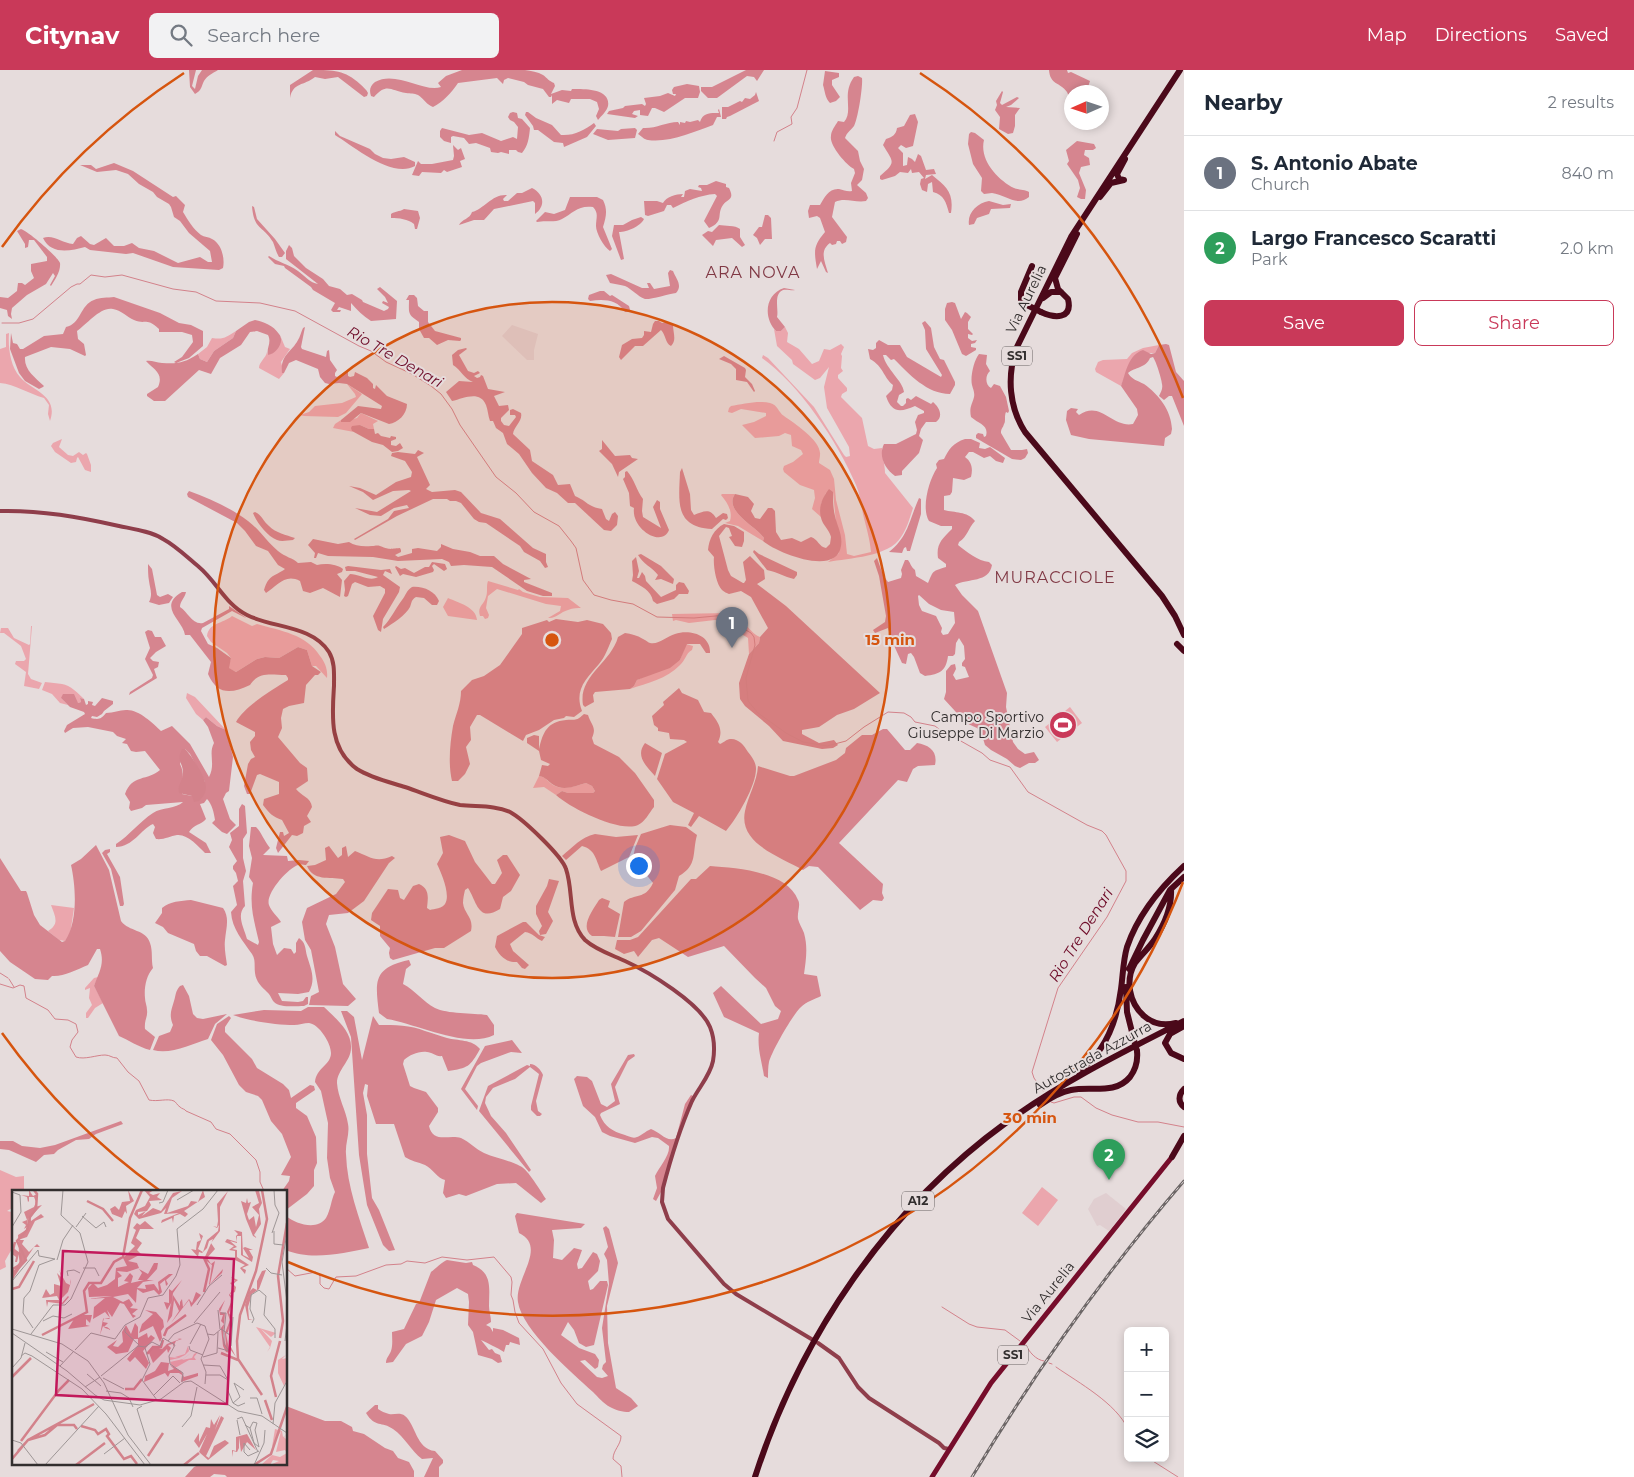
<!DOCTYPE html>
<html lang="en">
<head>
<meta charset="utf-8">
<style>
  body { margin:0; font-family:Montserrat,sans-serif; background:#f2f2f3; color:#1f2937 }
  .controls { position:absolute; right:15px; bottom:15px; display:grid; overflow:hidden; border-radius:8px; box-shadow:0 2px 8px #0003 }
  .controls button { width:45px; height:45px; display:grid; place-items:center; padding:0; border:0; border-bottom:1px solid #e0e1e3; background:#fff; color:#1f2937; font:25px sans-serif }
  .compass { position:absolute; left:1064px; top:15px; width:45px; height:45px; border-radius:50%; background:#fff; box-shadow:0 2px 8px #0003; rotate:267deg }
  .you { position:absolute; left:638px; top:795px; width:18px; height:18px; margin:-12px; border:4px solid #fff; border-radius:50%; background:#1a73e8; box-shadow:0 0 0 8px #1a73e833 }
  .badge { display:grid; place-items:center; width:32px; height:32px; border-radius:50%; background:#c93959; color:#fff; font-size:16px; font-weight:700 }
  .pin { position:absolute; translate:-50% -41px; filter:drop-shadow(0 1px 2px #0008) }
  .pin::after { content:''; position:absolute; top:26px; width:18px; height:15px; background:inherit; clip-path:polygon(0 0,100% 0,50% 100%) }
  .list { margin:0; padding:0; list-style:none }
  h2 { display:flex; justify-content:space-between; align-items:center; height:65px; margin:0; padding:0 20px; font-size:21px }
  h2 small { font-size:16px; font-weight:400; color:#747a83 }
  .list li { display:grid; grid-template-columns:32px 1fr auto; gap:15px; align-items:center; box-sizing:border-box; height:75px; padding:0 20px; border-top:1px solid #e0e1e3 }
  .list b { display:block; font-size:19px; white-space:nowrap }
  .list p { margin:0; font-size:16px; white-space:nowrap; color:#747a83 }
  .list em { font-size:16px; font-style:normal; color:#747a83 }
  .actions { display:flex; gap:10px; padding:15px 20px }
  .actions a { flex:1; padding:11px 0; border:1px solid #c93959; border-radius:8px; text-align:center; font-size:18px; color:#c93959 }
  .actions .main { background:#c93959; color:#fff }
  .icon { flex:none; width:28px; height:28px; fill:none; stroke:currentColor; stroke-width:2; stroke-linecap:round; stroke-linejoin:round }
  .map { position:relative; flex:none; width:1184px; height:1407px; overflow:hidden }
  header { display:flex; align-items:center; gap:30px; box-sizing:border-box; height:70px; padding:0 25px; background:#c93959; color:#fff }
  header strong { font-size:24px }
  nav { display:flex; gap:28px; margin-inline-start:auto; font-size:18px }
  .search { width:350px; height:45px; background:#f2f2f3; display:flex; align-items:center; gap:12px; box-sizing:border-box; padding:0 18px; border-radius:8px; color:#747a83; font-size:19px }
  main { display:flex }
  aside { flex:1; background:#fff }
  .map>svg:first-child { display:block }
</style>
</head>
<body>
<header>
<strong>Citynav</strong>
<div class="search"><svg class="icon" aria-label="search" viewBox="0 0 24 24"><circle cx="10" cy="10" r="6"/><path d="M15 15l6 6"/></svg>Search here</div>
<nav><a>Map</a><a>Directions</a><a>Saved</a></nav>
</header>
<main>
<div class="map">
<svg width="1184" height="1407" viewBox="0 0 1184 1407">
  <rect width="100%" height="100%" fill="#e6dcdc"/>
  <path fill="#e0ced0" d="M512 255 538 264 534 280V290H527L502 266Z
    M1106 1123 1126 1139 1109 1161 1100 1155 1097 1156 1088 1139 1094 1129Z"/>
  <path fill="#eba6ad" d="M785 257 788 263 787 272 799 279 812 294 819 291 824 279 830 280 841 274 844 277 841 284 842 286 841 298 843 301 838 305V308L847 318V321L842 324 841 327 862 348 868 376 874 379 882 378C882 387 885 394 885 403L913 438C910 447 907 459 901 467 889 487 849 488 828 492L839 483 833 422 826 423 821 434V447L812 439 815 428 814 420 800 415 784 402 783 399 784 396 793 392 803 384 801 380 792 376 791 365 785 363 779 366 755 368 742 355 754 352 766 346V343L741 339 732 343 728 342 729 338 731 336C742 334 759 330 770 333 778 335 778 342 784 346 794 353 822 371 820 385 820 388 819 390 819 393L830 400 834 409 836 430 845 465 847 484 854 486 871 482C870 469 866 457 863 444 861 434 860 424 856 415 838 372 799 314 762 288L763 285 768 288 814 337 844 385 846 387 850 386 849 377 827 338 824 317 829 297 820 308 815 310 793 294 792 290 777 276 774 259 776 261H781Z
    M236 261 233 268 214 281 207 292 200 289 198 284 207 277 212 268C224 270 226 267 236 261Z
    M9 263C8 277 10 296 20 307 32 321 59 325 50 351L48 344 49 335 44 328C29 324 15 314 0 313V279L6 277V264Z
    M280 265 285 277 290 279 281 292 284 303 279 309 259 298C259 292 266 288 267 282L268 285 281 268Z
    M1159 275 1155 283H1147L1129 296 1121 316 1096 302 1095 299 1098 292 1103 290 1127 289 1132 283 1143 278Z
    M347 314 362 324 346 343 338 347 304 346 300 345 309 342 315 336 342 333 356 327 355 324Z
    M361 343 378 351 373 354 374 359H369L360 355 352 361 354 362 333 358 335 354 341 350 342 352 357 348Z
    M62 369 59 377 68 385 73 386 79 382 83 385 86 383 87 384 91 395V402L85 400 78 387 77 388 76 392 71 393 55 382 51 376 53 373Z
    M722 424H735C723 441 757 457 764 468L763 471 738 456 725 453 730 451C733 441 727 432 721 425Z
    M488 511 518 520 519 519 523 522 540 527 568 528 581 538C578 538 573 538 568 540 560 542 556 549 548 548L560 541 561 536 546 534 497 519 488 526 486 538 489 545 488 548 485 549 483 546H480C477 536 484 535 486 527 488 522 486 516 488 511Z
    M448 528C459 533 476 537 477 550L448 546 443 537Z
    M730 543C743 546 748 562 760 567L759 573 749 584 748 568 740 563 734 556 725 551 715 550 689 553 676 550 673 551 672 544Z
    M232 546 252 556 257 554C281 561 306 564 320 586 325 592 328 600 327 608L316 596H312L307 580 298 577 279 588 265 587 257 589 236 602 228 598 231 588 227 583 211 572 207 566C209 552 223 554 232 546Z
    M31 556H32L28 604 31 609 42 613 39 619 24 616 26 602 15 594 16 591H24L26 589 21 576 4 563H0L1 558H8L14 568 29 575 30 574Z
    M686 574 693 576 692 580C685 584 686 590 680 595 667 609 647 613 630 619L634 616 637 610 680 590Z
    M45 612C51 613 57 613 62 614 70 615 79 624 84 629L80 628 81 632 78 633 61 628 68 635 60 633 52 624 42 620Z
    M187 623 195 627 226 660 217 656 206 647 203 650 196 644 186 628Z
    M1070 637 1082 653 1057 672 1045 657Z
    M539 706C546 707 547 711 553 715 564 721 575 716 586 713L592 716 595 721 593 723H568L562 721 556 725 544 717 533 718Z
    M51 835 74 838 70 865 65 871 59 870 48 861C60 854 55 846 51 835Z
    M98 907 94 916 103 933 95 938 88 948H86V943L92 935 89 928 90 918 85 920V918L94 908Z
    M0 1100 16 1107 24 1106V1121H14V1137L7 1141 12 1142 14 1147 13 1177 5 1191 6 1197 0 1200Z
    M1042 1117 1058 1130 1038 1156 1022 1143Z"/>
  <path fill="#d6858f" fill-rule="evenodd" d="M189 0H196L192 16 195 19 198 6 202 0H218C213 3 207 6 204 11 201 17 202 20 195 24L190 17Z
    M313 0C333 0 345 0 360 14 363 17 366 19 368 23L367 26 364 27 338 7 325 9 315 7C304 16 293 12 290 28V15Z
    M462 0H525C531 1 538 2 543 5 547 8 549 11 554 13L555 16 551 24 562 20 571 21 572 19C583 19 611 18 608 36 607 41 601 46 598 50L596 46 599 39 597 32 590 29H571L569 33 557 30 552 34V25L551 27H549L543 19 528 15 524 12 508 8 504 10 503 14 497 8 458 13C451 23 444 31 433 37 427 35 424 29 418 25 414 23 411 24 406 23 391 21 387 12 374 27L371 26C369 20 370 16 375 12 396 0 424 23 441 17L438 13 446 6Z
    M746 0H764L757 11 754 7 747 6 717 28H708L701 21V17H712Z
    M1049 0H1067L1068 3 1071 2 1090 11 1087 20 1088 22H1072L1071 39C1071 33 1070 27 1067 22 1060 12 1050 15 1049 0Z
    M825 1 839 3V7L832 10V15L840 27 836 31 830 33C825 28 825 21 823 15Z
    M858 6 862 8C863 16 858 49 854 56 850 61 847 62 845 68L858 81 860 91 864 99 862 110 857 115 866 123 868 128 866 131C855 133 845 127 835 132L832 147 847 167 846 172 842 174 840 171H837L836 174 832 175 830 173C819 181 825 192 828 203L826 202 821 191 817 199C814 181 813 176 825 162L820 148 817 146 809 148 808 141 810 135H820C824 128 829 118 839 119 844 120 847 122 852 121L851 113 855 103 854 99C846 95 829 75 831 66 831 61 835 56 838 51L844 52C854 40 841 25 854 7Z
    M687 14 699 16 700 22 698 28H685L664 42 655 38H652L648 46 640 45V40L634 41 632 44 638 46 635 48 607 44 609 41 623 38 625 36 642 34 645 36 646 34 644 28 660 26 668 23 675 26 676 24H673L672 20 674 17Z
    M1002 21 1003 22 1000 33 1002 35 1017 27 1019 28 1011 35 1006 37 1020 38 1015 45V56L1013 63 1008 64 999 59 1000 47 995 40 997 35 996 31Z
    M756 22 759 31 730 46 727 47 726 49H722V37H728L740 31 742 32 745 28 750 29 755 25Z
    M719 39 721 47H717L713 55C694 62 669 73 648 70 645 70 641 66 638 64L643 58C655 59 666 52 678 52L680 55V52L685 53 686 51 690 52 698 50 700 52C703 42 711 43 719 43L718 40Z
    M513 42 517 43 518 48 522 49 530 58C529 68 528 76 522 83L518 82 516 80H509V84L501 82 498 83 491 82 490 78 476 73 469 74 464 68 453 66 451 67V73L444 71 440 67V61L442 58 469 65 482 63 501 71 513 67 517 69 518 57 514 52 510 50 508 47 510 43Z
    M526 42H528L536 48 552 55 561 65C574 66 584 60 594 53L596 56 587 67 564 77 563 73 554 72 538 60H534L533 56 525 45Z
    M915 44 918 52 913 76 906 78 901 75 898 78 903 83V96L907 95 908 87 912 89 915 92 918 84 921 86 926 100 934 99 936 104 926 105 925 109 932 105C947 117 954 123 951 143H949C946 132 944 125 933 122L932 112 928 114 927 122 922 120 920 114 921 109 924 108 919 102 912 103 911 99 908 103 900 102 895 106 882 110 880 109V106C897 92 893 92 883 75L886 69C892 67 896 65 897 58L904 56 910 45Z
    M635 58 637 60 635 68 608 70 593 64 597 59 618 61 621 59Z
    M335 61 340 66 370 79 375 84 383 88 391 89 404 87 415 92V96C392 109 353 76 335 65Z
    M971 62 975 63 984 70C979 90 998 110 1014 118 1019 120 1025 119 1029 122V127C1017 137 1006 125 992 123 989 123 987 124 984 124L981 121 982 108 973 94 968 74 969 64Z
    M1077 71 1094 74 1096 78 1093 80H1085L1084 85 1089 88 1090 95 1081 97 1079 103 1086 120 1085 129H1081L1077 127 1080 118 1078 110 1067 94 1069 91 1066 80Z
    M453 75 458 80 461 78 465 89 460 91 462 97 447 102 444 100 441 103 422 102 419 106 412 105 418 91 421 94H432L453 90 454 86Z
    M114 93 133 101 173 127 176 126 185 135 183 142C188 150 193 159 201 165 204 167 209 167 212 169 222 174 225 189 223 198L219 200 173 197 133 183 126 184 90 180 85 177C70 181 51 185 43 168 53 164 62 173 73 174L77 168 81 166 90 174 94 175 106 168 114 176H124L132 173 139 178 154 181 178 193 200 187 208 192H212L210 181 189 163 180 151 174 147 171 137 169 134 157 127 153 122 139 114 128 104 116 100 97 102 80 95H91L96 99Z
    M716 111 726 114V117L729 118C735 130 728 128 723 135 716 145 725 151 709 158L704 151 717 126 715 124C700 125 687 131 673 138L671 135H667L664 141 648 146 645 145 644 131H657L663 133C666 127 676 124 683 124L681 127H684L685 121 690 119 702 121 701 118 698 117 699 115H707Z
    M532 118C544 124 546 136 535 144V133L533 131 494 139 484 150H474L459 155C462 149 470 149 472 142 484 139 492 124 507 125L503 129 504 131H508L517 123H522Z
    M570 127H597L603 130C608 140 606 147 603 157L612 179 610 181C604 177 596 163 596 156 596 148 599 143 593 137 578 135 573 143 562 149 555 153 545 150 537 152L536 151 545 142 554 144 565 140Z
    M989 131 1003 135 1011 134 1010 138 991 139 989 144 977 148 974 154 969 155C967 143 977 133 989 131Z
    M252 136 254 137 257 149 275 169 285 183 282 187H279C276 182 275 177 273 172 263 155 254 161 252 136Z
    M404 139 418 141 420 148 417 159H415L414 154C408 149 399 148 391 148V144C395 141 399 142 404 139Z
    M765 145H768L771 148 772 169H765L760 175 757 168 753 165 759 157H762Z
    M641 147 644 149C641 156 627 162 619 162L624 189 621 190 612 166 614 155H623L632 150Z
    M719 155C725 156 735 155 740 159V167L745 175 742 177 732 168 716 170 713 176 702 165 708 161 712 162Z
    M21 159C28 161 58 187 60 193 61 201 55 210 51 216L50 215 55 206 53 203 46 214 27 225 12 238 11 244 12 249 8 246 7 240 0 238V227L8 228 17 221 18 213H22L25 215 34 208 31 201V194L47 191V187L34 170H29L28 177 25 178V174L17 161Z
    M289 175 292 178 294 186 306 198 323 209 329 216 340 219 347 225 352 224 362 230 363 232 384 241 388 239 389 237 382 233 383 231 388 233 385 227 377 219 380 217 397 231 396 249 371 251C363 246 357 240 351 233V241L339 237 337 240H341L340 242H333L331 240 335 233 313 220 311 217 285 198 284 196 275 194 268 187 269 186C278 192 288 194 298 201 305 206 310 213 318 214L286 189V181Z
    M670 200 673 201C676 209 683 215 676 223 669 224 649 230 645 229 637 226 632 219 625 216 621 215 615 214 610 213L606 205 611 204 642 218H649L647 213H650L654 219 670 216 668 203Z
    M784 218 795 220C792 221 787 219 783 220 773 224 779 240 777 247L785 257 781 261H776C763 248 765 224 784 218Z
    M600 221H604L610 226 612 225 629 236 630 240 628 242H625C617 229 603 229 590 231L588 229 589 225Z
    M409 225H414L417 228 418 236 424 241H428V252L435 261 461 268V270L460 271 448 270 437 275 429 268H424L419 259V252C407 244 409 243 409 230H406Z
    M114 227 160 243 179 253 191 255 203 261V276L189 288 176 293 174 292 182 287 193 272 192 265 182 262H159V259C146 247 145 255 134 250 127 247 121 240 113 239 101 236 87 254 77 261L78 269 84 274 86 285 85 286 70 279 51 277 25 287C24 300 35 307 44 316L43 317 39 319 25 311 19 303 10 279 11 263 13 273 17 274 20 279H23L44 266 63 264 66 257C81 254 80 235 94 230 100 227 108 228 114 227Z
    M952 232 955 233 961 249 965 242 967 243 971 247 968 252V259L973 264 972 265 968 264V268L972 271 977 270 975 273 971 274V277L976 278V280L966 286 962 284 952 260 945 250V239L947 233Z
    M255 250C264 252 273 255 279 264 285 271 277 284 268 285 266 278 272 273 268 265L257 261 250 262 241 275 220 288 211 304 199 300 165 331H154L147 326V324L158 317C164 303 154 300 146 291 152 290 156 293 162 293 178 294 184 293 198 284L200 289 207 292 214 281 233 268 236 261 249 252Z
    M655 251H659L662 253 666 252 673 255C673 263 677 270 671 276 665 273 666 265 661 260L643 276H635L621 290 619 287 622 275 632 269 642 268 644 265V261L651 262 653 254Z
    M925 251 931 258 934 277 940 289 944 290 955 312V315L950 324C927 324 909 304 894 289L891 290 886 285H883C886 299 903 311 904 322L899 325 897 332 901 336H903L906 333V329L908 328 911 330 916 326 931 334 933 332C939 337 944 346 936 352H926L921 359 919 366 923 370 919 383 902 401V405L895 406C885 399 878 386 884 374H896L916 364 917 360 915 352 918 345 924 343V341L915 336C901 342 892 344 886 326L892 320 893 315C883 307 884 297 870 289L868 279 873 280 876 278V273L879 270 888 275H900L907 287 941 307 942 305 926 279 925 260 922 253Z
    M305 257 301 277 302 279 326 287 327 281 329 280 330 290 337 300 335 303V306L337 307 346 301 348 302V306L350 307 354 306 355 302 367 308 373 314V318L375 319 376 315 387 326 407 334C407 344 398 353 389 354L361 343 350 352H341V350L358 336 381 339 382 336 347 314 339 313 329 314 325 313 320 307 318 299 296 290 289 293 284 303H282C280 285 291 283 298 270 300 267 301 262 303 258Z
    M1166 274 1169 275 1176 302 1184 311V356L1172 326H1169L1164 330 1159 326C1161 322 1163 319 1162 314 1162 310 1156 291 1153 287L1150 288C1146 298 1135 297 1128 303 1131 309 1138 311 1144 314 1159 325 1171 340 1172 359L1171 364 1165 368 1164 376 1089 369 1071 365 1066 350 1067 341 1071 338 1078 339 1076 342 1079 345C1101 330 1112 358 1133 354L1138 345 1137 339 1121 316C1126 302 1128 285 1143 280L1151 284 1155 283 1159 275Z
    M466 278 467 279 459 285 468 301 474 303 478 301 480 303 474 306 477 308 480 307 481 305 483 306 488 319 505 322 494 326 499 336 508 335 509 340 501 348V351L504 355 509 356 516 347 515 345H510V340L513 339 521 343C523 351 514 356 513 364L530 380 532 391 553 405 558 415 570 414 575 426C587 431 588 437 602 439L606 449 609 451 612 444 615 442 618 446 617 455 611 461 604 460 575 433H568L557 423 546 418 532 403 519 384 507 374 503 363 496 358 493 351H490C488 346 488 340 486 335 480 320 464 328 452 331L446 322 459 311 473 312C464 309 461 300 453 295L452 285 458 280Z
    M979 284 987 285 986 294 990 301C985 305 985 315 991 318L994 314 1000 316 1006 327 1009 341 1008 343 1006 342C1004 346 1006 351 1004 354 1003 358 1001 358 1001 363L1011 380H1022L1027 379 1028 383 1025 388 1021 390 1012 389 976 368V365L978 363 983 364 984 367 986 366C989 355 979 354 971 347 969 337 972 335 974 327 975 323 973 319 972 315 970 307 974 290 979 284Z
    M724 286 745 298 746 300 745 307 752 314 755 321 754 322 747 312 736 310V299L731 294 719 289Z
    M360 355 369 359H374L375 364 378 363 381 366 390 368 391 366 396 367V369L391 371V375L396 376 400 373 403 378 398 381 392 382 383 375 372 372 352 361 351 358 352 356Z
    M965 369H971L980 373 979 378 985 379 990 377 1005 388 1003 393 996 391 990 386 984 388 973 382H969L965 387C972 392 973 399 971 407L964 410 953 408 952 422 950 425 944 426V440C955 443 967 441 975 451 968 458 968 466 959 472L958 475C967 482 978 491 989 492L992 495C989 513 968 508 955 515L962 525 978 541 1007 623 1006 637 1013 672 1018 679 1025 684 1034 682 1039 690 1035 693H1029L1020 698 1015 696 1007 689 991 680 985 675 981 662 977 658 966 653 944 629 946 622V601L951 595 955 594 956 599 953 605 956 610 969 607 965 597 962 596V593L965 589 964 576 959 568 956 573 955 584 953 586H948C946 601 940 604 925 606L920 603 914 587 911 583 908 584 906 594 902 593 891 569 888 558 875 563 873 560 885 552 886 546 879 506 874 491 877 488 883 505 888 512 901 508 902 504 901 500 905 490H908C911 494 911 497 915 500L916 506 928 513C934 500 931 502 946 497V494L938 488C936 474 942 469 952 459V456H941L929 451C921 438 929 410 937 398L936 394 939 390 944 389C949 379 953 373 965 369ZM919 525 929 534 941 540 954 542 955 553 948 564 943 565 941 562 942 558 936 546 922 541 919 535 918 526Z
    M602 370 615 386 630 385 632 388 638 389 619 402 618 407 612 394 599 381 602 379Z
    M418 380 424 383 417 387 430 415 426 419 432 422 455 420 461 422 481 443 500 449 533 478 546 484V492L548 497 545 498 540 491 524 482 520 476 486 453 479 452 474 449 461 433 456 431H450L447 429H433L397 446 355 470 354 469 388 449 394 441 409 438 407 435 394 438 381 446 370 445 355 438 377 442 411 421 409 420 393 421 373 430 363 422 349 416 360 418 376 425 396 412 411 407 412 402 405 391 391 386 392 383 398 382 415 384Z
    M682 398 690 424 691 440 694 445C704 441 710 438 716 448L723 443 727 444 728 448 726 450 723 449 712 459C674 457 679 431 680 402Z
    M627 401C635 410 636 420 643 429L642 441 643 447 661 458 653 437 657 430 660 432V439L669 460C662 478 631 459 634 438L630 436 629 423 623 409 625 407V402Z
    M829 419 833 422C833 430 833 438 835 446 837 456 843 465 841 476 837 507 777 483 763 471L764 468C757 457 723 441 735 424L748 427 754 434 751 441 755 448 760 449 768 438H772L775 441 776 462 781 470 792 468 801 472 811 467C818 469 819 477 826 478L830 474 831 467C830 462 826 458 823 453 817 441 821 429 829 419Z
    M189 421C209 428 231 438 248 451 260 460 267 472 278 481 285 487 293 488 298 493L311 492 317 495C325 493 337 494 343 499L342 502 337 504 342 510 340 527 323 518 310 523 303 521 300 511C285 503 277 516 266 523L264 520C269 504 274 507 285 499L278 495 268 481 256 476 245 461 237 453 188 427 187 424Z
    M919 428 921 429V444L910 481H907L906 477 904 478 902 483 889 482C909 466 909 450 919 428Z
    M255 442C262 445 263 451 269 456 276 463 286 465 295 468L293 470C288 470 282 472 277 470 267 466 257 453 253 443Z
    M724 454 734 456 744 462V471L742 477 735 476 729 467 732 466 729 458 726 457 719 466 728 500 731 506 743 513H744L746 510 743 492 750 486 764 500 765 509 757 514 786 536 880 623 854 639 837 645 819 657 802 660V664L819 673 834 670 838 675 833 678 822 679 783 671 769 656 745 636 740 629 739 613 749 584 759 573 760 567 768 558 751 527 741 521 729 524C727 523 724 522 722 520 716 514 713 495 714 487L708 480C709 469 714 459 724 454Z
    M313 469 338 474 349 472C355 476 363 477 372 476 375 476 377 475 380 476 391 480 388 479 400 478L401 480V482L395 485 398 487 412 483V479L418 478 437 481 441 477V474L453 479 470 482 480 486H494L503 494 531 509 524 510V512L552 523V526H543L527 521 492 497 464 495 451 496 449 492 442 489 398 491 373 487 328 486 318 483 316 488H314L315 483 308 475Z
    M754 480 759 484 797 502V505L794 509C784 507 778 502 767 500L753 482Z
    M641 484 661 496 674 509 673 514 661 509 655 510 658 505C652 497 643 494 638 485Z
    M636 487 639 501 637 508H639L642 502 645 506 646 511 661 527 676 520V515L679 512 684 513 689 521 688 524H679L674 529 657 534 653 531C651 520 641 516 632 511L633 505 632 491Z
    M432 492 445 494 447 499 444 501 434 494 432 496 434 500 433 502 416 507 403 504 400 506 395 497 396 496 401 499 405 498 414 503 425 497H429Z
    M148 494 152 499 157 525 160 527 168 524 173 527 169 533 159 535 149 532C153 524 150 519 149 511 148 506 148 499 148 494Z
    M348 496 381 500 390 499 392 504 385 501 383 505 400 517 399 522 383 549 381 562 378 560 373 546 385 523V519L380 516 368 517 355 512 352 514 348 526 346 527 344 526 345 520 344 511 350 504C359 504 370 512 378 507L355 501H346L345 497Z
    M412 517C423 516 435 521 439 531L437 535H432L424 528 416 527C411 530 412 532 410 537 406 545 392 554 384 559L383 557C391 549 395 539 402 530 406 525 406 521 412 517Z
    M182 522H186C185 528 180 531 180 537 188 542 192 555 203 553L229 539V536L245 547 246 548 232 541 202 558 201 561 208 574 217 578 231 588 229 598 236 602 257 589 265 587 279 588 298 577 307 580 312 596 321 602 318 605H315L306 615 304 633 289 636 283 639 281 648 282 658 278 667 300 693 307 698 308 711 296 719C301 726 311 727 312 737L307 746 311 752 304 756 303 763 297 766 292 765 278 783 276 778 280 762H283L284 766 289 763 282 750C273 747 269 743 263 735L264 729 279 724V712L260 704 257 705 250 724H247L244 716 248 694 251 689 255 687 251 680 250 672 255 666V662L236 652C245 636 272 620 288 610V608L286 605C271 605 259 601 250 615 231 624 217 625 208 604L211 592 190 565H185C183 550 157 537 182 522Z
    M556 549 578 552 587 550 603 554 611 563 612 569C608 578 605 587 599 594 586 609 574 620 582 641L574 647 566 646 564 648 554 650 539 660 526 665 523 671 480 645H477L470 657 471 670 466 677 470 694 465 704 458 711H452C448 694 450 673 453 656 456 644 461 634 461 621L472 610 484 606 500 595 522 564V558L547 550 549 552Z
    M148 560 152 561 155 567H161L166 576 156 582 150 588 153 591 159 592 158 597 154 599 157 608 129 625 130 622 152 608 153 605 145 589 150 578 145 562Z
    M625 563C631 564 637 565 643 569 644 569 649 573 650 573 659 575 667 566 675 564 690 559 711 565 710 583H706L700 574H687L680 590 670 598 637 610 634 616 630 619 595 622 593 625 594 632 585 637 583 635C578 606 611 593 618 567Z
    M679 618 682 623 698 630 704 642 711 643C718 652 724 660 718 672L720 674C723 673 727 669 730 669 738 668 744 675 748 682 752 687 756 692 756 699 756 716 737 748 726 761L699 746 691 757 688 755 694 743 673 732 657 709 665 684 687 672 684 670 670 669 669 663 658 661V658L654 655 652 646 664 635 663 632Z
    M63 624H74L78 633 81 632 80 628 84 629 86 635 88 634V631L93 632 92 635 95 636 102 628 113 631V634L104 641 102 644 97 647 92 646 91 648C99 650 101 649 106 643 114 643 119 640 126 640 138 639 153 653 161 661L172 656 190 674 209 707C216 694 208 684 214 673L208 657 203 650 206 647 217 656 226 660 233 687 229 721 226 723 223 729 230 749 236 755 227 764 222 762 212 753 215 750C214 743 212 734 207 729L204 733 200 734 206 749C201 755 194 754 189 762L206 773 211 783H205C198 776 188 764 177 765 170 766 164 770 156 769L153 763 155 757 153 754C141 759 133 777 116 777V774C130 765 139 752 153 743 162 737 176 739 183 732L146 735 142 738 131 741 129 738 130 732 125 724C132 704 148 711 160 700L145 681 136 682 131 681 127 674 122 673 126 669 117 666 113 662 88 657 73 658 65 663 64 661 67 655 85 644 84 642 70 637 61 628ZM185 679 190 684 205 712 192 726 182 724C182 714 185 703 180 694Z
    M584 644 588 645C591 655 597 657 592 668L594 674 619 687 635 703 654 730V737C649 743 645 752 638 755 620 763 570 738 556 725L562 721 568 723H593L595 721 592 716 586 713C575 716 563 722 552 714 547 710 545 707 539 706L542 695 548 696 550 694 541 690 539 681 527 673V668L534 665 539 666V679C543 662 547 652 566 650 576 649 575 652 584 644Z
    M883 659H887L905 680H910L917 673C929 675 938 681 935 695L918 696 913 699 907 712 898 710 839 773 883 814 882 823 884 828 882 831 873 830 860 840 818 797 809 796 803 800C781 787 738 774 745 741 748 726 757 712 758 696L790 706H794L836 690 845 683 846 678 862 665H872Z
    M645 673 662 683 655 706C646 696 635 686 645 673Z
    M242 734 245 736 247 763 243 769V788L246 801 243 811 245 836C236 845 244 858 247 869L258 875 259 872C254 850 249 836 253 813L249 807 252 788 249 776 251 757H256C262 763 264 771 270 778L263 785 287 786 288 791 299 790 309 791 306 795C304 795 301 794 298 795 288 798 265 824 269 835 271 841 278 847 281 852L271 857 273 874 277 885 284 878 291 879 294 884 296 882V873L299 868C306 873 305 878 307 886 311 899 316 909 309 922L298 924 278 923 282 931 298 932 303 931 306 927H308V934L304 936C296 936 280 938 274 932 271 929 271 925 267 922 262 917 256 912 255 903 254 896 256 890 252 884 243 871 232 859 231 842L237 835 233 816 238 811 236 803 233 799V796L237 791 229 777 232 770 230 763 239 756V739Z
    M670 755 686 757 697 765C692 783 698 795 679 806L675 820 641 861 631 867H618L624 832C635 823 645 830 653 813L633 788 635 778 641 764Z
    M595 764 616 767 638 765 629 787 601 801C596 790 595 779 582 776L566 790 562 786C573 777 581 767 595 764Z
    M449 765 465 771 475 792 492 814H495L502 803 497 790 503 785H507L520 805 511 821 503 827 500 839C478 853 477 832 468 818L465 820C464 824 463 829 463 833 464 844 474 847 471 861L444 878H435L393 890 390 888 389 883 390 878 380 866V856L371 850 372 843 388 819 398 820 400 828 404 830 413 816 419 814C430 819 428 828 427 838L430 840C434 839 443 838 445 834 451 825 441 802 437 794L443 783 440 767Z
    M96 775 109 800 121 851C129 862 146 859 150 873 153 881 151 890 153 898 146 906 144 918 145 928 145 932 147 936 147 940 148 947 144 950 145 959L155 967 150 980C138 977 129 970 119 966L94 916C99 902 105 894 100 879H97L88 895C76 900 63 907 52 906L48 910 35 909 10 892 0 881V788L21 821H26L27 823 34 845 40 855 62 872 65 871C78 852 76 817 71 795L81 789Z
    M329 776 338 788 342 785V778L346 776 348 787 355 781C370 787 376 793 392 786L395 788 389 793 364 831 348 843 329 845 326 854 335 877 343 914 356 929 348 936 309 935 311 926 319 922 311 880 305 870 302 852 307 838 336 824 345 812 343 809C329 807 313 811 307 796L315 795 326 790 325 778Z
    M110 779V782L107 784 120 807 124 834 123 836H120L111 799 102 783 105 780Z
    M710 796C736 798 787 801 798 830 801 835 797 842 798 849 799 853 802 858 804 863 808 877 806 890 804 904L817 906 821 926C815 929 806 932 801 937 793 944 772 981 769 992 768 997 768 1002 768 1008L764 1006C762 992 757 978 759 963L724 947 713 923 721 916 761 954 778 949 781 941 775 936 766 918 755 908 724 876 688 887 659 868 652 870 638 887 634 881 624 884 615 879 617 870H630L638 867 691 809H696Z
    M549 809 559 811 548 842 553 851 546 864 540 865 539 861 542 856 536 844V836L547 816Z
    M602 828 610 831 608 837 620 844 615 867 604 866H592C579 857 593 840 599 830Z
    M191 830 223 838C230 848 226 858 225 870 224 878 226 887 227 895L225 896 207 886H200L196 881 194 874 168 863 163 857 155 853 162 843V838C170 831 181 831 191 830Z
    M523 852H526L539 865 545 867 542 871C535 868 533 863 525 862L510 874 513 881 529 895 525 899 522 898 517 892C506 893 499 885 495 877L497 866Z
    M409 890 411 895 406 899 403 914C415 920 423 932 435 938 447 944 473 943 487 945L494 955V965C466 979 417 954 387 949L379 943C375 911 373 898 409 890Z
    M183 915 189 926 193 944 197 948 203 949 227 944 215 954 208 969C191 974 171 985 153 980L159 966 170 962 173 955C169 945 171 941 174 931 176 925 175 922 180 916Z
    M308 937H324C335 948 352 961 351 978 351 991 337 1000 337 1013 338 1028 346 1040 348 1054 350 1064 345 1074 346 1084 347 1117 359 1147 369 1178 344 1183 311 1191 286 1180V1146C296 1154 317 1161 326 1148 331 1139 331 1130 335 1122L330 1108 327 1088 328 1053 321 1021 315 1012C316 998 331 995 331 983 331 973 319 954 309 953 304 953 299 955 294 955 277 955 249 951 233 945L264 940 301 941Z
    M341 941H347L354 947 362 990 373 946 379 955C394 955 411 955 425 961 433 963 439 966 447 968 458 971 472 969 480 979 470 997 468 998 448 1001L442 986C436 987 432 982 427 982 418 981 410 985 404 990L403 994 410 1016 414 1018 426 1022 438 1038V1042L429 1056C433 1074 449 1064 461 1068 470 1072 475 1079 484 1083 495 1088 509 1090 520 1096 528 1099 541 1122 546 1129L541 1133 516 1113 497 1114 466 1126 459 1124 446 1128 443 1123 445 1110C437 1108 433 1099 425 1095 418 1092 411 1091 405 1087L394 1054H376L367 1026 368 1015 365 1014 363 1023 367 1045V1084L372 1128 379 1140 395 1180 389 1181 383 1175 367 1135 359 1085 351 967Z
    M229 946 231 948 225 957V962L252 989 257 998 283 1014 289 1020 291 1028 310 1015 314 1016 315 1020 296 1033V1038L307 1046 316 1067 317 1093 314 1100V1116L307 1124 286 1140V1121H282L289 1111 290 1106 281 1105 291 1087 282 1064 271 1051 262 1030 258 1026 246 1022 239 1015 223 985 211 970 217 954Z
    M512 970 522 983 511 982 481 993 477 996 465 1019 478 1036 477 1040 461 1019 485 976Z
    M634 984 635 986 628 991 615 1017 620 1034 601 1043 600 1045C605 1057 612 1061 625 1065 628 1066 633 1069 637 1067 639 1067 646 1061 651 1059 660 1062 667 1073 676 1068L685 1034 691 1025 693 1026 667 1099 661 1122 656 1131 653 1129 657 1118 655 1106C659 1097 670 1086 669 1076L658 1068 652 1067 635 1073 610 1066 602 1062 595 1047 583 1036 574 1009 577 1006 587 1007 592 1011 601 1034 607 1037 615 1031 611 1014 628 985Z
    M530 994C536 994 541 1000 543 1005L536 1031 538 1041 542 1044 540 1046H537L531 1040V1036L539 1004 530 997 515 1009 493 1018 486 1027 485 1033 491 1046 506 1063 531 1100 529 1102 479 1041 488 1016 527 995 530 996Z
    M121 1051 123 1054 96 1064 89 1069 76 1070 58 1080 54 1084 44 1085 36 1092 9 1080 0 1079V1071H13L22 1076 40 1078 55 1075Z
    M517 1143 585 1154 581 1158 552 1160 554 1170 553 1188 562 1190 574 1178 582 1180 577 1194 578 1199 582 1198 593 1182 597 1184 600 1191 598 1201 588 1211 590 1220 593 1219 600 1211H607L608 1215 594 1275 586 1277 579 1273 574 1260 568 1252 561 1265 579 1278 595 1284 599 1290 598 1297 595 1299 585 1290 580 1291 597 1307 602 1308 608 1306 602 1299 603 1295 606 1292 602 1258 609 1214 607 1190 604 1184 608 1177 603 1158 606 1156 609 1159 618 1193 607 1236 608 1273 616 1318 631 1328 638 1336 629 1342C623 1342 615 1340 610 1337 604 1334 598 1327 593 1322 572 1303 522 1260 518 1232 514 1209 548 1177 519 1163L515 1146Z
    M447 1190 466 1193 472 1192 473 1195C493 1203 489 1219 489 1236 489 1241 491 1247 491 1252L486 1255 490 1257 493 1262V1258L503 1260 519 1268 520 1275 510 1272 509 1275H506L504 1282C496 1277 489 1274 481 1270L489 1280 492 1279 495 1283 500 1285 502 1292 498 1293 492 1289 478 1285 473 1262 468 1255 469 1232 468 1224 457 1218 436 1230 429 1252 422 1266 406 1274 393 1292 386 1293C386 1288 389 1286 391 1281 393 1275 392 1268 392 1262L404 1259 416 1234 419 1233 431 1202C435 1199 443 1191 447 1190Z
    M375 1335H378V1339C381 1341 385 1343 389 1344 394 1345 400 1342 405 1346 416 1355 416 1379 435 1381L443 1390V1393L439 1397V1407H424L433 1388 422 1389C411 1381 405 1367 393 1359 382 1351 375 1358 366 1343Z
    M286 1336 325 1351H341L352 1357 353 1361 364 1364 385 1378 393 1381 398 1388 409 1392 414 1401V1407H227L225 1405 214 1404 210 1407H185L194 1397 203 1393H286Z"/>
  <path fill="#d3828b" d="M182 679H185C192 686 206 708 206 717 206 723 203 727 199 731L194 732 192 726 179 723C177 715 183 711 183 703 183 692 176 692 182 679Z"/>
  <g fill="none" stroke-linecap="round" stroke-linejoin="round">
    <path stroke="#d3828b" stroke-width="1" d="M774 71 777 62 792 54 791 47 797 38 807 0
      M2 253H19L33 249 71 217 77 214H80L91 205 105 207 122 205 173 219 196 222 216 231 260 233 295 241 359 276 371 281 386 292 412 304 431 316 441 324 452 339 460 355 496 407 516 423 534 442 559 456 571 471 576 478 583 510 594 525 611 530 633 534 657 547 694 548 726 545 735 549 744 559 751 563 754 567 755 575 746 608 748 631 758 643 786 663 803 672 827 676 846 671 864 657 888 642 904 643 911 647 915 652 935 656 948 666H952L982 683 990 690 1010 697 1028 722 1087 755 1102 761 1106 765 1126 801V811L1107 847 1058 918 1032 1002 1034 1008 1043 1021
      M0 903 8 908
      M9 909 14 917
      M0 914 13 918 20 915 24 916 26 928 48 940 55 949 68 950 76 954 78 962 72 970 70 977 76 987C85 990 96 985 105 985 110 985 112 988 117 988L128 1002 139 1011 149 1030C158 1032 167 1028 174 1031 176 1032 177 1035 180 1037 182 1039 185 1039 186 1041L211 1052 216 1059 230 1064 256 1090 260 1102V1112L264 1121
      M1051 1032 1054 1033 1074 1027H1081L1096 1038 1112 1045 1138 1052H1158L1184 1057
      M286 1198 295 1206 316 1202 320 1206V1214L324 1218 329 1219 336 1207 356 1206 386 1195 401 1194 407 1191 425 1193 442 1187 467 1190 494 1187 511 1207 512 1212 511 1225 513 1230 515 1242 519 1253 543 1279 561 1313 577 1334 621 1366C621 1375 613 1380 613 1389L621 1396 622 1407
      M942 1237 969 1254 977 1257 1005 1260 1020 1271
      M1026 1275C1029 1282 1036 1290 1044 1291
      M1049 1293 1052 1294
      M1056 1297C1079 1313 1116 1333 1128 1359
      M1148 1388 1178 1407"/>
    <path stroke="#8f3e4b" stroke-width="4" d="M0 441C41 440 79 447 119 456 133 459 150 461 163 469 176 476 187 487 199 497 216 511 226 535 247 545 272 558 312 555 329 582 335 592 334 604 334 616 332 646 329 679 357 699 371 708 389 712 405 717 423 723 441 731 460 735 476 737 495 735 510 742 523 749 562 786 566 799 574 822 567 851 585 870 596 880 612 885 625 891 649 902 700 933 710 957 714 967 715 979 713 991 710 1006 699 1017 692 1031 681 1056 670 1091 663 1118L662 1132 668 1149 724 1214 736 1224 813 1270
      M818 1273 839 1288 858 1317 869 1328 939 1373 944 1378 949 1379"/>
    <path stroke="#760d2b" stroke-width="5" d="M932 1407 991 1313 1172 1087"/>
    <path stroke="#4b091a" stroke-width="6" d="M1180 0 1071 167 1016 279C1007 307 1009 337 1025 362L1162 526 1175 546 1184 565
      M1124 110 1119 109 1117 104 1125 89
      M1100 127 1111 113 1124 110
      M1043 228 1051 222H1061
      M1027 235 1021 231V222L1032 196
      M1041 242C1054 248 1073 250 1068 229L1058 219 1055 208 1077 164
      M1177 574 1184 581
      M1129 899 1143 870 1170 820
      M1126 917 1127 942 1134 970
      M1176 953C1164 956 1153 954 1144 946 1129 933 1125 910 1135 893 1141 885 1149 878 1155 869 1164 855 1172 836 1171 819L1184 807
      M1184 956 1170 964 1165 973 1171 983 1184 989
      M1078 1002C1106 982 1117 951 1121 919 1123 905 1123 891 1127 877 1138 845 1159 819 1184 796
      M1184 1019C1178 1025 1178 1032 1184 1037
      M1040 1035C1050 1028 1060 1022 1071 1020 1092 1016 1115 1025 1130 1007 1136 999 1138 991 1137 981
      M1172 1087 1184 1066
      M755 1407C800 1267 887 1139 1007 1052 1062 1012 1123 982 1184 951"/>
    <g stroke="#6c6666" stroke-width="3">
      <path id="rail" d="M972 1407C1035 1302 1105 1203 1184 1111"/>
    </g>
    <use href="#rail" stroke="#e6dcdc" stroke-width="1" stroke-dasharray="4" stroke-linecap="butt"/>
    <path stroke="#4b091a" stroke-width="6" d="M1027 235 1041 242
      M1134 970 1137 981"/>
  </g>
  <circle cx="552" cy="570" r="338" fill="#d6550f" fill-opacity=".12"/>
  <g fill="none" stroke="#d6550f" stroke-width="2.5">
    <circle cx="552" cy="570" r="338"/>
    <path d="M1183 812A676 676 0 0 1 288 1192M159 1120A676 676 0 0 1 2 963M2 177A676 676 0 0 1 184 3M920 3A676 676 0 0 1 1183 328"/>
  </g>
  <defs>
    <g id="stadium-disc" transform="scale(1.4375)"><circle r="9.5" fill="#c93959" stroke="#e6dcdc"/><path d="M0-5a6.5 5 0 1 0 0 10a6.5 5 0 1 0 0-10ZM-3.5-1.8h7v3.6h-7Z" fill="#fff"/></g>
  </defs>
  <g fill-rule="evenodd">
    <use href="#stadium-disc" x="1063" y="655"/>
  </g>
  <g text-anchor="middle" stroke-width="4" stroke-linejoin="round" paint-order="stroke">
    <g fill="#e6dcdc" stroke="#686262" stroke-width="1">
      <rect x="1002" y="276.5" width="30" height="19" rx="4"/>
      <rect x="902" y="1121.5" width="32" height="19" rx="4"/>
      <rect x="998" y="1275.5" width="30" height="19" rx="4"/>
    </g>
    <g font-size="12" font-weight="bold" fill="#322e2e">
      <text x="1017" y="290">SS1</text>
      <text x="918" y="1135">A12</text>
      <text x="1013" y="1289">SS1</text>
    </g>
    <g font-size="14" fill="#322e2e" stroke="#e6dcdc">
      <text transform="translate(1026 229) rotate(-64)" y="5">Via Aurelia</text>
      <text transform="translate(1092 987) rotate(-29)" y="5">Autostrada Azzurra</text>
      <text transform="translate(1048 1222) rotate(-51)" y="5">Via Aurelia</text>
    </g>
    <g font-size="14" fill="#322e2e" stroke="#e6dcdc" text-anchor="end">
      <text x="1044" y="652">Campo Sportivo<tspan x="1044" dy="16">Giuseppe Di Marzio</tspan></text>
    </g>
    <g font-size="15" font-style="italic" fill="#6e0b28" stroke="#e6dcdc">
      <text transform="translate(395 287) rotate(30)" y="5">Rio Tre Denari</text>
      <text transform="translate(1081 865) rotate(-58)" y="5">Rio Tre Denari</text>
    </g>
    <g font-size="16" letter-spacing="1" fill="#803844" stroke="#e6dcdc">
      <text x="753" y="208">ARA NOVA</text>
      <text x="1055" y="513">MURACCIOLE</text>
    </g>
  </g>
  <g transform="translate(12 1120)">
    <rect width="275" height="275" fill="#e6dcdc"/>
    <path d="M244 137 264 143 259 147 249 139 260 151 258 158 255 162 258 157ZM176 156 177 161 173 165 167 168 158 170V172L171 169 183 160 170 170 180 168 182 164 186 162 182 167 184 170H177L163 178 159 175 157 167 166 168 163 167 173 164ZM274 165 270 169 275 168V189L272 196 266 183V170ZM263 239 270 241 271 247 274 245 272 247 275 250V275H258L267 271 261 270 258 275H249L260 265 268 267 275 263 273 260 264 262 269 241 260 257Z" fill="#eba6ad"/>
    <path d="M17 0 21 6 25 4 22 0 25 3 23 17 30 15 18 27 19 31 29 24 32 27 23 31 15 47 6 50H12L10 54 17 62 25 54 28 57H22L1 89 0 84 8 71 7 64 5 72H3L4 67 0 64V56L7 63 6 45 14 40 18 32 16 28 15 37 12 39 14 35 10 32 15 30 12 22 22 17 24 12 22 7H17V11L16 12 15 7 9 5 17 6ZM116 0 122 11 114 16 115 24 113 21 110 28 100 24 98 19 103 16 107 20 110 12 118 11ZM132 0H142L137 3 141 5 148 3 145 7 150 10 137 11 139 15 135 21 126 22V25L134 21 130 26 141 18 149 21 161 3 170 1 160 8 155 23 176 16 179 11 186 12 191 0 193 7 172 21 176 24 173 27 168 24 162 26 161 33 160 28 149 33 150 30 167 23 152 24 154 18 149 23 127 29 122 24 124 20 133 16 138 7ZM243 0 247 1 250 13 247 19 249 34 242 45 245 48 241 46 234 29 229 11 234 13 235 8 236 13 239 12 235 24 237 30 242 26 244 37 247 25 240 17 247 13ZM216 1 208 17V41L199 53 203 59 195 68 199 74 203 71 198 94 211 79 210 83 197 95 200 75 192 69 201 49 197 51 195 58 190 63 187 62 186 67 179 59 184 60 185 52 189 50 187 43 191 46 186 59 191 62 195 50 206 41 207 35 205 38 201 36 205 37 206 31 205 14ZM133 31 142 39H128L124 48 130 53 125 60 129 64 116 71 125 73 127 78 115 82 105 81 110 86 106 88V97L117 92 112 91 118 83 121 86 119 93 132 90H126L130 83 127 79 136 84 142 73H146L145 79 135 90H142L131 92 125 98 134 99 133 95 142 94 147 101 146 92 157 84H161L154 90 156 94 154 96 153 90 148 94 150 102 147 105 142 100 131 103 125 99 124 113 116 104 101 107 111 112 117 109 121 115 118 118 126 119 120 124 124 126 121 128 112 114 108 113 100 127 95 120 98 128 97 129 92 128 91 132 96 133 92 137H95L99 140 93 138 91 136 88 145 91 129 92 128H98L93 122 81 129 82 117 93 108 76 109 100 106 77 107 76 98 81 93 86 98 95 95 103 89 104 78 115 76 111 68 123 56 119 53 124 40 121 38 125 33 128 35ZM222 40 230 42 231 65 237 68 231 58 233 57 241 60H237L241 67 240 72 229 65V46H225V53L218 51 225 57 220 59 225 60V67L237 75 230 78 234 80 233 84 228 78 233 75 223 70V61L217 60 222 56 213 52 215 49 225 52 224 46 226 44ZM47 80 54 93 58 95 59 89V92L56 102 47 111 50 113 56 106 57 107 51 114 36 112 35 117 34 110H47L45 106 30 108 34 99 38 105 42 103V94L49 96 45 83 50 88ZM254 80 247 99 240 104 236 117 237 129H241L236 130 233 115 237 102 241 98 245 100V91L250 81ZM219 87 226 90 221 94 224 97 223 102 218 104 220 107 221 110 217 123 220 128 216 142 214 144 217 159 219 157 224 167 218 159V163L214 162 211 156 209 138 212 134 209 131 211 125H208L207 119 213 110 208 122 213 123 211 146 214 156 213 143 218 130 215 122 220 110 217 105 222 97 218 93 223 91ZM170 90 161 103 159 119 161 105 168 116V112L170 109 171 117 177 109 180 113 184 102 189 105 179 117 177 110 159 133 167 121 162 110 160 126 155 133 159 113 155 120 152 112 157 113V99L160 101ZM133 120 144 122 151 130 152 137 149 141 150 148 148 152 141 136 127 143 130 134 141 124ZM71 125H80L78 133 74 129V135L70 134 78 136 56 139 62 129ZM123 133 126 137V148L135 143 136 148 139 145 143 148 131 161 137 173 134 179 123 167 118 172 115 169 126 155V149H122L116 162 104 164 95 157 105 150 101 156 106 157 111 152 110 142 114 135 119 144ZM165 148 170 149 164 151 161 157V154L156 155 159 158 156 163 155 159 141 173 137 163 134 165 141 156 150 159 155 154 168 149ZM149 172 157 173 156 181 162 179 158 175 169 181 172 187 186 183V186L169 192 170 185 167 183H158L156 187 153 183 132 192 133 186 143 181ZM208 225 203 240 209 226 212 228 194 266 197 268 202 256 213 250 217 253 196 270 187 262 195 244 187 258 182 251 187 243V252L194 237 198 238 199 229 202 235ZM235 244 244 260 235 252 229 262 227 247V258L225 262 221 261 220 267V260L224 261V247Z" fill="#d6858f"/>
    <path fill="none" stroke="#d3828b" stroke-width="2.5" d="M250 0 255 29 244 81 228 125 225 151 226 169 250 205M75 11 91 19 101 31M192 68 197 79 192 102M0 85 14 70 5 51 15 40 18 27 24 19 25 4 22 0M1 85V79L9 74 8 64 1 60 3 52M0 99 7 97 22 71M30 145 75 122 72 101 77 93H89L102 72 111 67 118 28 130 0M152 146 155 139 174 125M268 148 271 131 266 86 275 33M209 163 226 170M135 164 141 157H149L151 150M0 187 19 168M113 199H122L130 189M264 207 259 186 268 151M253 210 260 230M69 236 83 240 86 244 94 239 97 244 95 246 112 269 119 266 125 274M9 251 47 200 57 190M6 261 16 250 33 245 45 235H62L65 239M136 266 151 243M0 269 16 250 82 214M64 275 93 253M172 275 187 263M242 275 259 264 275 217"/>
    <path fill="none" stroke="#9e9696" stroke-width="1" d="M0 2 8 5 9 22 0 37M165 10 182 0M147 13 151 12 156 0M70 26 84 38 92 32 94 37M64 37 74 23M262 41V54L271 55M260 43 267 23 263 15 262 0M275 43 270 72 275 112M45 70 51 50 61 35M71 78H83L87 86M254 78 259 83 270 85M56 86 55 81 62 80 68 83M0 91 26 60 27 66 43 69 27 75 18 101 12 108 11 123 21 138M185 115 197 96 210 85M206 120 208 139M209 123H214L212 142M31 131 41 126 52 128 60 124M182 133 208 102M240 133 242 129 238 119 239 105 247 100 254 106 252 125 263 139V148M113 138V142L127 155M0 139 50 154 76 171 92 193 116 245 139 275M0 143 55 181 83 205M19 144 41 115H53L59 109 76 72 68 43 49 25 51 0M195 144 202 145 209 139 218 145M156 151 163 155 157 166 158 174 171 183 170 192M273 151 275 134M178 154 189 134M177 156 178 160 191 165M219 156 221 127M133 158 138 174 130 190 145 210M206 158 217 161 212 154V142M63 160 79 143 103 149 113 135 128 127 136 108 151 105 164 86 168 75 165 39 191 19 206 0M34 162 51 172M9 166 13 163 20 166 70 199 94 224 133 275M191 167 205 163 206 142M191 175 208 176 216 190 208 185H194M48 176 62 161M0 178 9 168 13 153M75 184 89 196M89 186 126 156 133 157 140 152 148 156 151 148 156 151 162 144 185 133 193 136 197 149 189 169 194 182 193 194M91 188 112 199M73 197 88 187M94 201 109 203 117 208 121 217M216 201 221 213 226 216 233 213M83 205 92 210 128 215 149 209 172 192 179 191 226 221 250 226 275 243M142 205 161 186 168 193M238 208H245L250 224M221 213 228 207 222 193 232 200M130 216 125 219 135 251M225 229 230 227 246 262M225 230 228 245M261 234 263 213 275 191M233 235 238 238 242 253 247 257 243 240 245 233 241 232 238 238M170 237 179 226 185 197M0 250 9 253 26 275M238 260 232 253V262L236 266 247 261M92 264 113 248M33 275 87 216M242 275 252 253 253 240"/>
    <path fill="#c2185b" fill-opacity="0.15" stroke="#c2185b" stroke-width="2.5" d="M51 61 222 69 215 214 44 205Z"/>
    <rect width="275" height="275" fill="none" stroke="#322e2e" stroke-width="2.5"/>
  </g>
  <circle cx="552" cy="570" r="8" fill="#d6550f" stroke="#e6dcdc" stroke-width="2.5"/>
  <g font-size="15" text-anchor="middle" font-weight="bold" fill="#d6550f" stroke="#e6dcdc" stroke-width="4" stroke-linejoin="round" paint-order="stroke">
    <text x="890" y="575">15 min</text>
    <text x="1030" y="1053">30 min</text>
  </g>
</svg>
<div class="controls">
<button>+</button>
<button>−</button>
<button><svg class="icon" aria-label="layers" viewBox="0 0 24 24"><path d="M12 4l9 5-9 5-9-5zM3 14l9 5 9-5"/></svg></button>
</div>
<svg class="compass" viewBox="-18 -18 36 36"><path d="M0-13l5 13h-10z" fill="#e53935"/><path d="M0 13l5-13h-10z" fill="#747a83"/></svg>
<div class="you"></div>
<div class="pin badge" style="left:732px;top:578px;background:#6b7280">1</div>
<div class="pin badge" style="left:1109px;top:1110px;background:#2e9e5b">2</div>
</div>
<aside>
<h2>Nearby<small>2 results</small></h2>
<ul class="list">
<li><span class="badge" style="background:#6b7280">1</span><div><b>S. Antonio Abate</b><p>Church</p></div><em>840 m</em></li>
<li><span class="badge" style="background:#2e9e5b">2</span><div><b>Largo Francesco Scaratti</b><p>Park</p></div><em>2.0 km</em></li>
</ul>
<div class="actions"><a class="main">Save</a><a>Share</a></div>
</aside>
</main>
</body>
</html>
